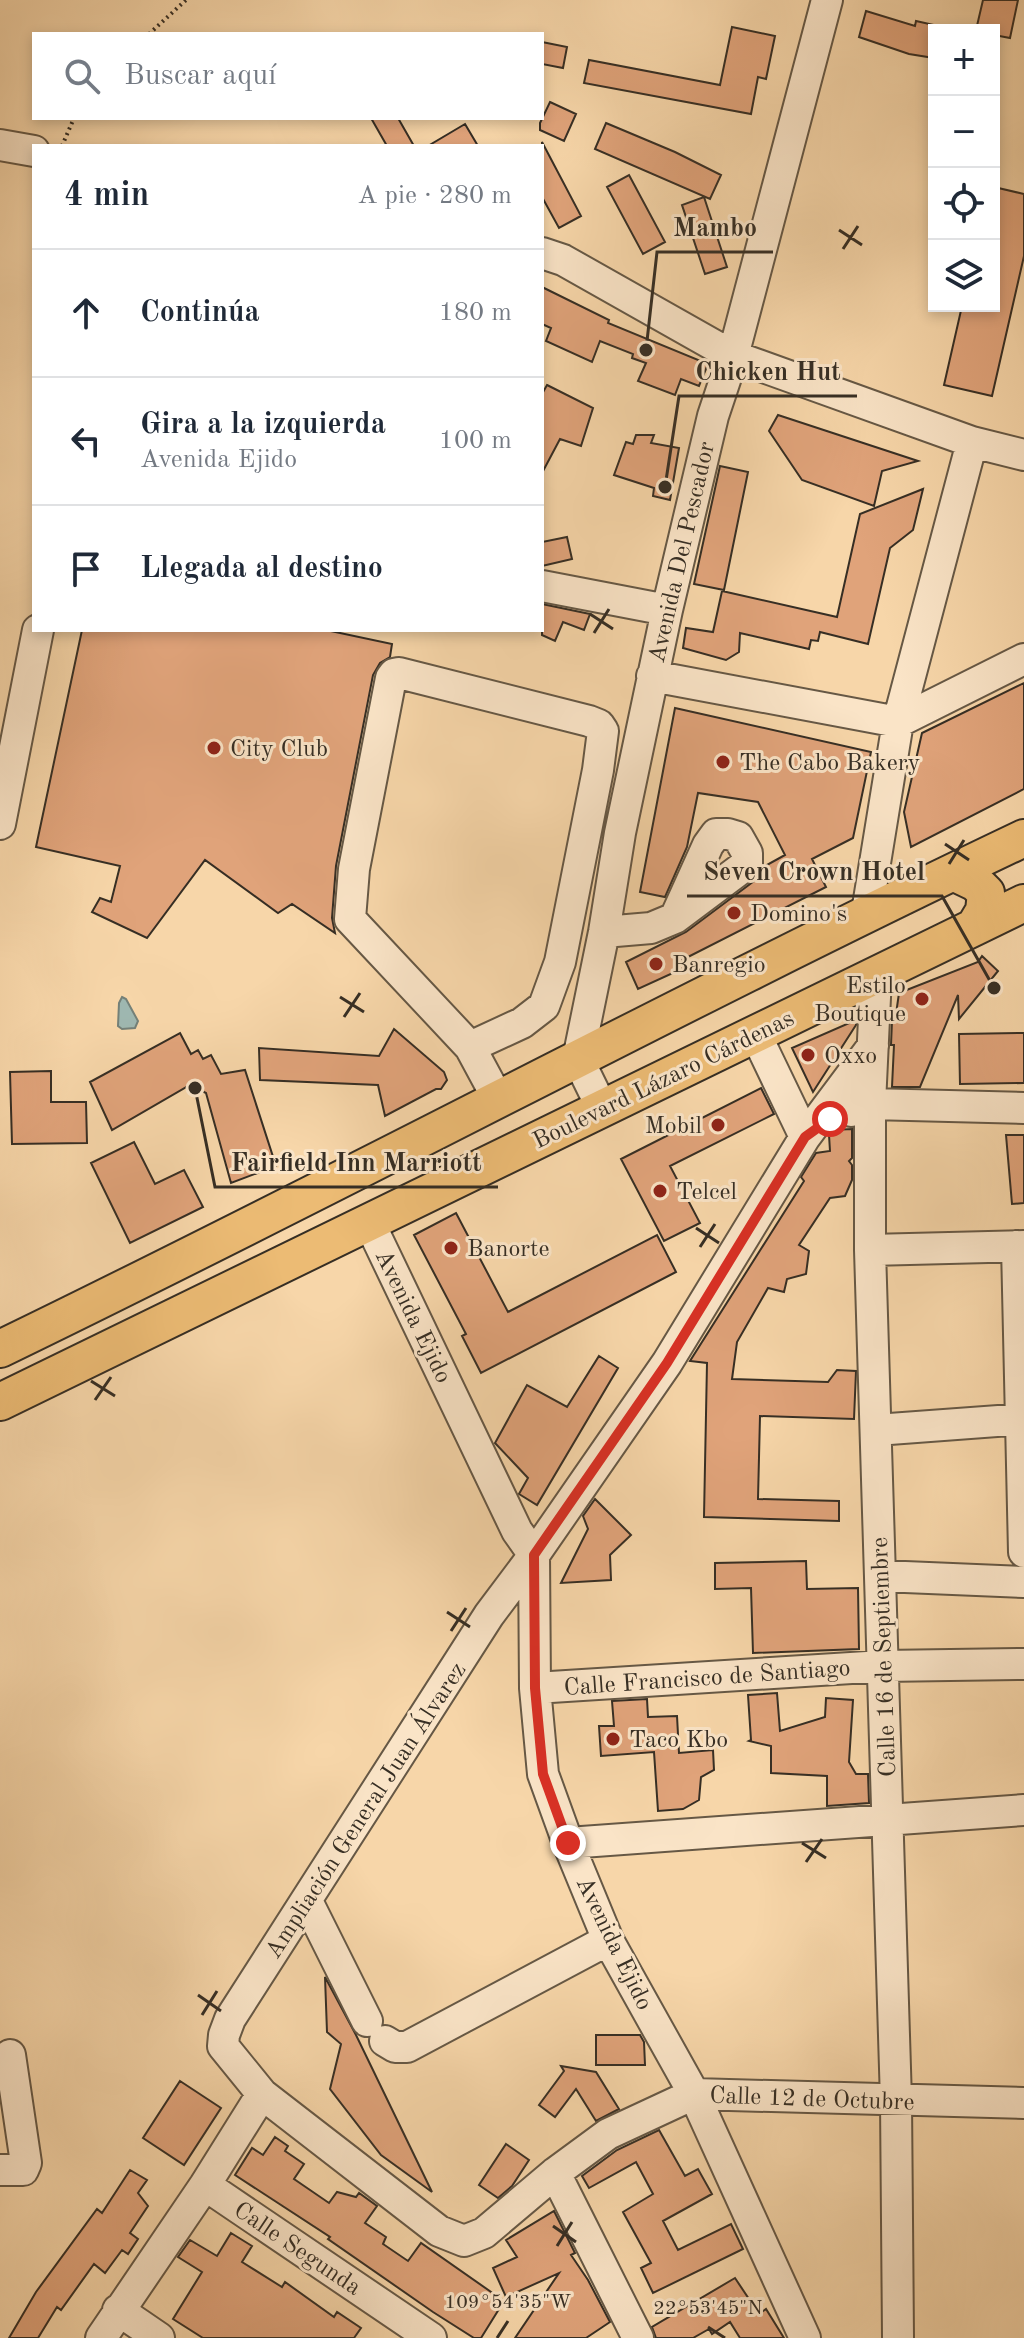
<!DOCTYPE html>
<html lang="es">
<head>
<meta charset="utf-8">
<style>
  body { margin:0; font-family:"Old Standard TT",serif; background:#f6f6f7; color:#1f2937 }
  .controls { position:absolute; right:24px; top:24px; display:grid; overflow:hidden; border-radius:0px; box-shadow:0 4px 12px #0003 }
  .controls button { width:72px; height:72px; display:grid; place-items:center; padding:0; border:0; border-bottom:2px solid #e0e1e3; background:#fff; color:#1f2937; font:40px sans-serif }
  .stop { position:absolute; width:24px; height:24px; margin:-18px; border:6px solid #d93025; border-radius:50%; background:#fff }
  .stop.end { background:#d93025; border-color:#fff; box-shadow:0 2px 8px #0008 }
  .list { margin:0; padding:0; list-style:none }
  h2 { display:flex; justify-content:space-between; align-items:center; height:104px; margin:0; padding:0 32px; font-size:34px }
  h2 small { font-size:26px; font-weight:400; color:#747a83 }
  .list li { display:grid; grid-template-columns:52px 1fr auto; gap:24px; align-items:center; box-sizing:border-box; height:128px; padding:0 32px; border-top:2px solid #e0e1e3 }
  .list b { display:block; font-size:30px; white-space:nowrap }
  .list p { margin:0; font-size:26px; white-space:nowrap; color:#747a83 }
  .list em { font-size:26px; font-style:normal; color:#747a83 }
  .icon { flex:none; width:44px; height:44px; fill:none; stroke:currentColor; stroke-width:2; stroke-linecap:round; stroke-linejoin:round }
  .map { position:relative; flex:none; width:1024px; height:2338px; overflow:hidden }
  .search { position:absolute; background:#fff; box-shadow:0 4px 12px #0003; left:32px; top:32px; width:512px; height:88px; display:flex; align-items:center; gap:20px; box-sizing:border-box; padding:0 28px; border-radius:0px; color:#747a83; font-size:30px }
  .panel { position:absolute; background:#fff; box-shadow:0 4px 12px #0003; left:32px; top:144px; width:512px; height:488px; border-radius:0px }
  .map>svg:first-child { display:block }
</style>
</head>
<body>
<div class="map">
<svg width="1024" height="2338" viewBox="0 0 1024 2338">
  <rect width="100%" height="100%" fill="#f7d6a9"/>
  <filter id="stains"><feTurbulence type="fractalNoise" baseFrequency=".0025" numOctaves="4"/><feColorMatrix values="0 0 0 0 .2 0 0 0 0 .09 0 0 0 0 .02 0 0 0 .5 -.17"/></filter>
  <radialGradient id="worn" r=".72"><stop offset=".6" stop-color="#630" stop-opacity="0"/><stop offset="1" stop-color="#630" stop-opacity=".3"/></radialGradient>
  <path fill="#9eb7b0" stroke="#748078" stroke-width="2" d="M122 997 126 999 138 1021 135 1028 122 1029 118 1026 119 1003Z"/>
  <path fill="#e0a37a" stroke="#362e24" stroke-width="2" d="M983 0H1018L1010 38 994 35V30H976Z
    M866 11 915 26 916 21 934 25V58L909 54 859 37Z
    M732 27 775 36 766 79 758 77 751 114 584 83 589 60 720 85Z
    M542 42 567 47 563 68 542 64Z
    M550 102 576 114 564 141 540 130V123Z
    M371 118H398L414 146H387Z
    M606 123 675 152 721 175 710 199 595 149Z
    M465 124 478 146H428Z
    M542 142 581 216 559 228 542 197Z
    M629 175 665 242 643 254 607 187Z
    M994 187 1024 194V256L992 396 944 385 962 306H994Z
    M704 197 727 267 705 274 682 205Z
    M542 287 609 320 608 323 708 364 699 386 681 379 675 395 638 381 646 363 632 358 633 354 600 341 592 362 546 341 551 328 542 324Z
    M547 385 593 408 581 446 560 439 542 473V394Z
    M778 415 918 461 882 471 874 506 802 480 769 431Z
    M636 435H654L651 443 679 448 670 500 653 496 654 488 614 475 626 442 633 444Z
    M720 466 748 472 724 590 694 584Z
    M923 489 913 530 890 548 868 644 820 632 818 641 811 640 809 649 740 633 739 652 726 660 683 648 686 628 713 632 722 591 837 617 860 514Z
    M567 537 572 559 542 566V542Z
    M542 604 590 614 584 630 563 622 555 641 542 635Z
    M82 630H326L392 644 390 657 380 663 373 675 336 866 332 918 335 933 292 904 278 913 205 860 147 938 92 912 100 898 111 902 120 866 36 847Z
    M1024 683V789L911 847 904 812 922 733Z
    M675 708 871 752 853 838 812 859 826 887 682 960 686 967 638 989 626 962 686 932 758 878 765 866 785 855 758 802 698 793 687 847 665 897 640 892Z
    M982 956 998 971 959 1019 958 995 920 1087H892L894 1045H891L892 1021H895L899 993 978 962Z
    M856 1020V1025L813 1092 792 1048Z
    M394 1029 444 1072 447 1080 441 1089H436L385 1116 378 1085 260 1080 259 1048 379 1056Z
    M180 1033 191 1054 198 1050 203 1059 211 1055 221 1074 245 1070 276 1166 231 1183 206 1093 190 1085 112 1130 90 1082Z
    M1024 1033V1083L960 1084 959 1034Z
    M51 1071V1102H86L87 1143 12 1144 10 1072Z
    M761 1088 774 1114 670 1166 700 1223 664 1241 621 1159Z
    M852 1129V1158L849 1161 852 1165V1180L845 1196 830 1198 799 1245 809 1251 806 1274 787 1279 784 1292 768 1288 737 1342 732 1379 828 1382 837 1370 856 1371 854 1419 760 1416 758 1499 839 1501V1521L704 1517 707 1363 690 1361 804 1181 801 1177 816 1153 830 1151 829 1135 832 1130Z
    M1006 1135H1024V1203L1012 1204Z
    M134 1142 155 1184 184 1170 203 1207 130 1243 91 1163Z
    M456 1213 508 1312 657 1235 676 1272 481 1373 462 1336 466 1334 414 1235Z
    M599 1356 618 1368 537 1505 519 1494 528 1478 495 1443 527 1385 567 1407Z
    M595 1499 631 1535 610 1555 611 1580 561 1583 588 1529 583 1516Z
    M806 1561 807 1589 858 1588 859 1649 753 1653 751 1588 715 1589V1563Z
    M777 1693 780 1731 825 1717 826 1698 853 1700 849 1762 856 1774H868L869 1803 827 1806V1776L771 1773V1746L749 1741 751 1740 748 1695Z
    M647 1699 648 1717 677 1716 679 1753 713 1750 714 1770 701 1777 699 1800 683 1809 658 1811 654 1752 601 1756 599 1726H614L612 1701Z
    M325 1977 356 2035 432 2192 381 2155 330 2089 341 2044 327 2032Z
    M596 2035H640L644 2042 645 2065H596Z
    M561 2066 596 2072 619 2109 596 2121 576 2089 555 2117 539 2105 564 2071Z
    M180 2081 221 2108 184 2165 143 2138Z
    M659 2130 685 2176 698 2169 712 2194 663 2221 678 2250 731 2224 743 2249 653 2293 641 2268 651 2263 623 2212 653 2194 636 2162 589 2188 582 2176 617 2150Z
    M275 2137 288 2146 285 2151 304 2164 294 2179 329 2203 337 2192 356 2197 359 2193 377 2206 365 2223 386 2237 383 2244 408 2261 421 2243 504 2301 481 2338H474L433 2312 328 2239 330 2237 235 2175 252 2148 263 2155Z
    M506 2144 529 2160 512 2186 498 2198 479 2185Z
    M130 2170 147 2180 138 2193 148 2206 130 2233 138 2239 128 2254 122 2250 105 2273 94 2264 61 2310 57 2307 38 2338H9L36 2292 97 2209 102 2213Z
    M554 2211 575 2253 571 2255 588 2280 610 2322 586 2338H515L559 2273 506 2297 493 2268 517 2257 506 2240Z
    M231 2233 252 2246 242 2262 282 2287 285 2282 334 2317 337 2312 361 2328 354 2338H203L173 2319 202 2272 178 2257 190 2240 217 2256Z
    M735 2278 759 2314 766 2309 784 2338H740L730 2322 712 2334 709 2329 693 2338H656L652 2327Z"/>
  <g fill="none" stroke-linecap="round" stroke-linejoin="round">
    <g stroke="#665845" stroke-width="34">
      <path id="minor" d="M0 145 34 151
        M542 253 563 260 733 356 972 442 1024 455
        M972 442 898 722 1024 659
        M542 586 667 610
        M399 673 589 721 599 725 603 731 598 770 560 962 544 1006 522 1023 470 1047 350 919 354 869 391 678 394 674Z
        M652 676 898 722 867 912
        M0 824 38 630
        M604 932 651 928 675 918 747 864V853L738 837 728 834H716L708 845 675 918
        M876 976 870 1104V1250L896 2101 898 2338
        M756 1035 805 1137
        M470 1047 498 1099
        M602 1108 578 1059 604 932 620 833 667 610 713 416 733 356 827 0
        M851 1111 870 1104 1024 1108
        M370 1224 517 1531 534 1555 535 1688 543 1774 568 1843 608 1940 694 2094 805 2338
        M1017 1246 1024 1552
        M870 1250 1024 1246
        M876 1430 1024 1419
        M881 1576 1024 1582
        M535 1688 883 1666 1024 1664
        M568 1843 1024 1810
        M307 1901 367 2021
        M385 2041 395 2047H407L608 1940
        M262 2094 439 2231 464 2241 484 2233 555 2173 608 2134 694 2094 1024 2103
        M0 2170H23L26 2163 10 2055
        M555 2173 638 2338
        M205 2185 431 2338
        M118 2310 159 2338
        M101 2338 205 2185 262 2094 223 2046 224 2035 230 2019 489 1615 534 1555 667 1363 805 1137 873 1046"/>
    </g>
    <g stroke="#362e24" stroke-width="40">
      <path id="major" d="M953 872 976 883 986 893 984 911 975 926
        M0 1349C343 1183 679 1002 1024 838
        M0 1402 1024 903"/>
    </g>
    <path stroke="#362e24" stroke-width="4" stroke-dasharray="2 4" stroke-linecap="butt" d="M149 34 186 0
      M62 146 74 118"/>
    <use href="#minor" stroke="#fae4c7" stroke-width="30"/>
    <use href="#major" stroke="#ecbb74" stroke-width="36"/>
  </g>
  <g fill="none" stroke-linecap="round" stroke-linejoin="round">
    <path stroke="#d93025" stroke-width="10" d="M568 1843 543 1774 535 1688 534 1555 667 1363 805 1137 830 1119"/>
  </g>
  <path fill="none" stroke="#362e24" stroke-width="3" d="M839 230 862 245M843 249 858 226M590 614 613 629M594 633 609 609M945 844 969 860M949 864 964 840M340 997 364 1012M344 1017 360 993M696 1228 719 1243M700 1247 715 1224M91 1381 115 1396M95 1400 111 1377M447 1612 470 1627M451 1631 466 1608M802 1843 826 1858M806 1862 822 1839M198 1995 221 2011M202 2015 217 1991M553 2226 576 2242M557 2246 572 2222M708 2327 725 2338M497 2338 508 2321"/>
  <g fill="#8f2418" stroke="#fae4c7" stroke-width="3">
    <circle cx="214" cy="748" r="8"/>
    <circle cx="723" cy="762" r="8"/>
    <circle cx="734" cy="913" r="8"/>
    <circle cx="656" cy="964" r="8"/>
    <circle cx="922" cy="999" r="8"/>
    <circle cx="808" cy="1055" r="8"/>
    <circle cx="718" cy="1125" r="8"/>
    <circle cx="660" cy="1191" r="8"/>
    <circle cx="451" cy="1248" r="8"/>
    <circle cx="613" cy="1739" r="8"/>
  </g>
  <g text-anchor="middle" stroke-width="6" stroke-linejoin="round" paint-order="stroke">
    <g font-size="24" fill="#362e24" stroke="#fae4c7">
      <text transform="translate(681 552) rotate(-77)" y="8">Avenida Del Pescador</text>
      <text transform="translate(663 1079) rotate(-26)" y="8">Boulevard Lázaro Cárdenas</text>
      <text transform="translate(414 1316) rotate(64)" y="8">Avenida Ejido</text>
      <text transform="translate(883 1657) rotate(-92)" y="8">Calle 16 de Septiembre</text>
      <text transform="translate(707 1677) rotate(-4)" y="8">Calle Francisco de Santiago</text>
      <text transform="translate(365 1810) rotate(-57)" y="8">Ampliación General Juan Álvarez</text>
      <text transform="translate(615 1943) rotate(64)" y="8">Avenida Ejido</text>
      <text transform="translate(812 2098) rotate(2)" y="8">Calle 12 de Octubre</text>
      <text transform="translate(298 2248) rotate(34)" y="8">Calle Segunda</text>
    </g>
    <g font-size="24" fill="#362e24" stroke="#fae4c7" text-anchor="start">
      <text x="230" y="756">City Club</text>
      <text x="739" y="770">The Cabo Bakery</text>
      <text x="750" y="921">Domino's</text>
      <text x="672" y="972">Banregio</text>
      <text x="906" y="993" text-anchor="end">Estilo<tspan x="906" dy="28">Boutique</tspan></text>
      <text x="824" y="1063">Oxxo</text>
      <text x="702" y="1133" text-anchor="end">Mobil</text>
      <text x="676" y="1199">Telcel</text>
      <text x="467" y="1256">Banorte</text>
      <text x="629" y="1747">Taco Kbo</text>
    </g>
  </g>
  <g font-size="20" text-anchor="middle" fill="#362e24" stroke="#fae4c7" stroke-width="6" stroke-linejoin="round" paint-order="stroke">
    <text x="508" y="2308">109°54'35"W</text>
    <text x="708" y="2314">22°53'45"N</text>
  </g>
  <path fill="none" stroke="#362e24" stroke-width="3" d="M646 350L657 252H773M665 487L679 396H857M994 988L942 896H687M195 1088L215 1187H498"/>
  <g fill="#362e24" stroke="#fae4c7" stroke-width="3">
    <circle cx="646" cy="350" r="8"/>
    <circle cx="665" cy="487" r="8"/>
    <circle cx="994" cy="988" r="8"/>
    <circle cx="195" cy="1088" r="8"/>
  </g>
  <g font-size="26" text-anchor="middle" font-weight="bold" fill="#362e24" stroke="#fae4c7" stroke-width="6" stroke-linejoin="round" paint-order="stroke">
    <text x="715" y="236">Mambo</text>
    <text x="768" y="380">Chicken Hut</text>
    <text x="814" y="880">Seven Crown Hotel</text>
    <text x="356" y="1171">Fairfield Inn Marriott</text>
  </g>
  <rect width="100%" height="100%" filter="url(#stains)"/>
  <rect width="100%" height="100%" fill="url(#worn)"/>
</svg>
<div class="controls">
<button>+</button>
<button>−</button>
<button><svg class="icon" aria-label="locate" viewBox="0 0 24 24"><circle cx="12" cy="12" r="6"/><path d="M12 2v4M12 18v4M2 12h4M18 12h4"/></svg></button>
<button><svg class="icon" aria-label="layers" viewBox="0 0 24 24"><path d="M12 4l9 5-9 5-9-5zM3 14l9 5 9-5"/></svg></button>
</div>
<div class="stop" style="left:830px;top:1119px"></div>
<div class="stop end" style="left:568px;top:1843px"></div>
<div class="search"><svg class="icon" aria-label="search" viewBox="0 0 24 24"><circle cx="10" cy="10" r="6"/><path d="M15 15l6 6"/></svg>Buscar aquí</div>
<section class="panel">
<h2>4 min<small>A pie · 280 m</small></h2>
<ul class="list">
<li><svg class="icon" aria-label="ahead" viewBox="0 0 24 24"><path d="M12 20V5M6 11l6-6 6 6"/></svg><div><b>Continúa</b></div><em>180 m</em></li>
<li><svg class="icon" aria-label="left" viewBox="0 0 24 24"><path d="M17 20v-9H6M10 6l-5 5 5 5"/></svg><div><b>Gira a la izquierda</b><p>Avenida Ejido</p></div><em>100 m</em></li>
<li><svg class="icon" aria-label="arrive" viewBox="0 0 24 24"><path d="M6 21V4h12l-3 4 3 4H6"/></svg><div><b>Llegada al destino</b></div></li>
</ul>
</section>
</div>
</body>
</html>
